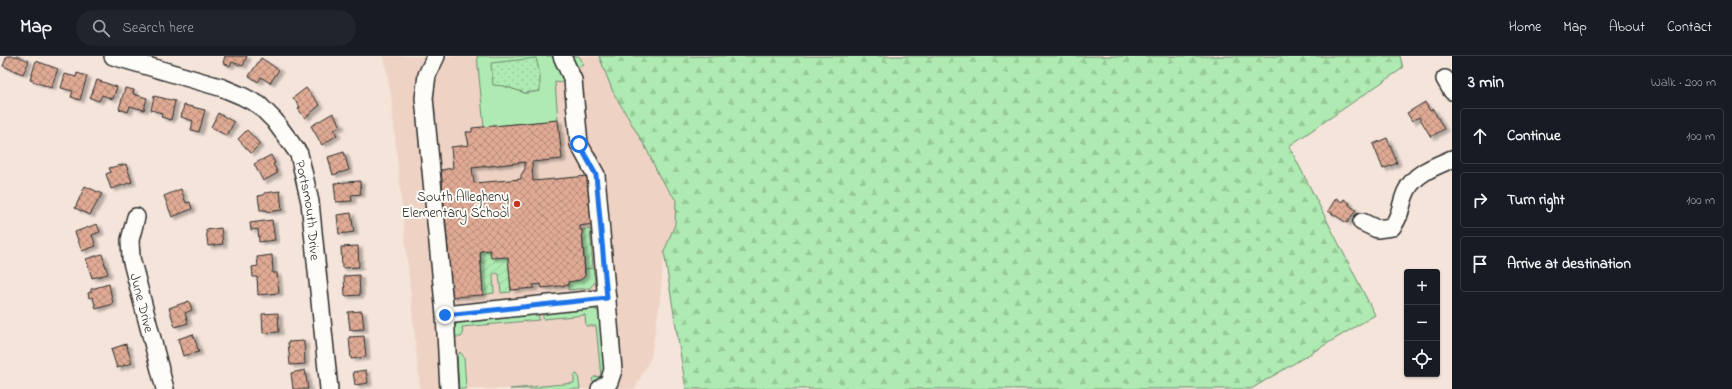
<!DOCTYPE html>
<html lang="en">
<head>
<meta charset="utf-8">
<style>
  body { margin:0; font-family:"Indie Flower",sans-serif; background:#20242c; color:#f1f3f6 }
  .controls { position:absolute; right:12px; bottom:12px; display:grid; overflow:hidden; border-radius:4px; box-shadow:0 1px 3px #0004 }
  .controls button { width:36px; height:36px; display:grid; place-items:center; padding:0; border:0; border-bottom:1px solid #363941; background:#171b24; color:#f1f3f6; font:20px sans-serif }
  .stop { position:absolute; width:12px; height:12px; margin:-9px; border:3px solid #1a73e8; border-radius:50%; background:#fff }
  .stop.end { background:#1a73e8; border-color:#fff; box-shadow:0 1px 4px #0008 }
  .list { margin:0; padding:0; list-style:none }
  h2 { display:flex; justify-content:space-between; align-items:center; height:52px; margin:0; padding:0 16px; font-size:17px }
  h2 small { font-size:13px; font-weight:400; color:#9ea1a6 }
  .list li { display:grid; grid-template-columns:26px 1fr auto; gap:12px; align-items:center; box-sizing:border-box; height:56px; margin:0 8px 8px; padding:0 8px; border:1px solid #363941; border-radius:4px }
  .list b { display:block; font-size:15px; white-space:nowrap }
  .list em { font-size:13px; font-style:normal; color:#9ea1a6 }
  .icon { flex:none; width:22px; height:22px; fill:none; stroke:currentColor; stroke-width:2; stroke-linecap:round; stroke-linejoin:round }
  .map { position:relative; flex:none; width:1452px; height:333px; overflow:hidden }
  header { display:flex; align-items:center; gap:24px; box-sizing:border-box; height:56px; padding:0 20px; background:#171b24; border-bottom:1px solid #363941 }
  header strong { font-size:19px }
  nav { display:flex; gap:22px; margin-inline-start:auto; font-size:14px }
  .search { width:280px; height:36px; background:#20242c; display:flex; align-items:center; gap:10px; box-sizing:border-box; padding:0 14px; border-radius:22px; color:#9ea1a6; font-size:15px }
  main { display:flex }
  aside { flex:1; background:#171b24 }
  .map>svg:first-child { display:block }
</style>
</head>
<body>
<header>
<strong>Map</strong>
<div class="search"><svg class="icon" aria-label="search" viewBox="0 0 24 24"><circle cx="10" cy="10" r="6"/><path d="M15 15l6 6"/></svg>Search here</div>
<nav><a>Home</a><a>Map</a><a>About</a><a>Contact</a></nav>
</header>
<main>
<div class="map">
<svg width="1452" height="333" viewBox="0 0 1452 333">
  <defs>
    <pattern id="forest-firs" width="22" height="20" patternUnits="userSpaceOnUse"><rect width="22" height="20" fill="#aeeab1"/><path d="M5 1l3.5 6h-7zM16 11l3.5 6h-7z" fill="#96c998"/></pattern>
    <pattern id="park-dots" width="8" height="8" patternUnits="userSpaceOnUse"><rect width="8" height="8" fill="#aeeab1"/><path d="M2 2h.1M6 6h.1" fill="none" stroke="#96c998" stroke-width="1.8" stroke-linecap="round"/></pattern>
    <pattern id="garden-furrows" width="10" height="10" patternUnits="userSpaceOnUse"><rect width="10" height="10" fill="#aeeab1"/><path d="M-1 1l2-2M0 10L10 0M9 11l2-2" fill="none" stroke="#96c998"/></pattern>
    <pattern id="building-cross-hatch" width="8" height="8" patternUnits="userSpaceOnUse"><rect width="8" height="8" fill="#e0ab95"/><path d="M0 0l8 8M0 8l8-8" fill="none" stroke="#b68b7a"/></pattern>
    <filter id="shadow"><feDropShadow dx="4" dy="2.5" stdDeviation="1" flood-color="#0004"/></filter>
  </defs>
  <rect width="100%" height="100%" fill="#f4e4da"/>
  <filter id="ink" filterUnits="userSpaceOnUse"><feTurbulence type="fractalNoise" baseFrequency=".025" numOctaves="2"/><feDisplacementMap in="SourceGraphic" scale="8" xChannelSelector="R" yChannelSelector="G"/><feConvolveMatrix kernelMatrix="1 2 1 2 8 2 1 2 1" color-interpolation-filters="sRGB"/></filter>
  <g filter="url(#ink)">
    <path fill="#eed3c5" d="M384 0H599L613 36 647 94 660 122 676 144 675 168 664 196 660 244 651 301 635 333H420L391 40Z"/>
    <path fill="#aeeab1" stroke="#6c8a6e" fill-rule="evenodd" d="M477 0H555L564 24 560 27 555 26 558 64 484 71ZM504 30 540 35 525 37Z
      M570 0H579L584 9 577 11Z
      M593 212 595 226 590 232 568 234V226L580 224 585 220V213Z
      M591 250 600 257 605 319 596 327H594L592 323 594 321 601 320 596 270H586L585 259 543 263V254Z
      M538 254 539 264 462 271 463 279 461 281H456L454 279 455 270 462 263Z
      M460 296 464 301 466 333H459L457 300Z
      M577 318 578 319 580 333H510L574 327V319Z"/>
    <path fill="url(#forest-firs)" stroke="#6c8a6e" d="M599 0H1400L1403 12 1289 90 1375 259 1251 333H686L664 196 675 168 676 144 660 122 647 94 613 36Z"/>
    <path fill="url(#park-dots)" stroke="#6c8a6e" d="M536 2 540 19V35L525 37 504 30 493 29 491 7Z"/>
    <path fill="url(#garden-furrows)" stroke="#6c8a6e" d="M590 173 593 212 585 213 582 174Z
      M490 194 508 201 511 236 501 237 499 218 495 217 493 219 494 237 483 239 480 195Z"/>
    <path fill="url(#building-cross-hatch)" stroke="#2b2b2b" fill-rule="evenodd" filter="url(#shadow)" d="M7 0H17L29 5 23 18 3 10Z
      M225 0H247L243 10 232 6 230 10 223 7Z
      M261 2 279 14 270 27 261 21 258 26 249 20Z
      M36 5 58 13 51 32 30 24Z
      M77 17 87 20 80 44 71 41 73 35 61 32 65 18 76 21Z
      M97 24 117 31 113 43 102 39 99 45 90 42Z
      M125 32 134 34 133 38 147 42 144 54 130 50 128 56 119 53Z
      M306 32 320 49 305 62 298 53 300 51 293 42Z
      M154 40 175 45 171 64 161 61 162 57 151 54Z
      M1425 46 1430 55 1433 53 1444 73 1431 81 1419 61 1412 65 1407 57Z
      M184 49 205 54 199 76 191 74 193 65 181 61Z
      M218 57 234 66 227 80 211 71Z
      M333 57 341 70 334 74 337 79 322 89 311 70Z
      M558 64 562 103 532 106 533 125 588 120 592 168 580 170V174H582L585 220 580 224 568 226V229L542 232 541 228 533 229 534 232 511 234 508 201 491 202 490 194 480 195 483 239 452 241 441 114 453 112 451 91 469 89 466 76H472V72ZM525 106V113L521 119V123L474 127 472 112Z
      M247 74 260 88 251 97 238 83Z
      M1387 82 1397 107 1383 113 1373 88Z
      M344 96 349 114 333 119 328 101Z
      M271 99 275 107 273 108 278 117 263 125 254 108Z
      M126 108 132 126 111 133 106 118 111 116 109 112Z
      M360 125 361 138 351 139 352 145 336 146 334 127Z
      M85 130 102 138 90 159 75 152Z
      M181 133 186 147 190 146 192 153 172 161 164 140Z
      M280 135 282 154 267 156V154H260L258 140 264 139V137Z
      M1336 142 1342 146 1344 143 1350 147 1349 149 1356 154 1347 167 1328 155Z
      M351 157 354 176 339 178 337 159Z
      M272 164 275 184 259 186 258 173 251 174 250 167Z
      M97 168 100 176 92 179 96 190 82 195 75 176Z
      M221 172 223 188 208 190 206 174Z
      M358 190 359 211 342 212 341 191Z
      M102 198 108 218 92 222 86 203Z
      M272 199 273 217H277L279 237 258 239 257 221H253L252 211 258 210 257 201Z
      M359 219 360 239 345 240 344 220Z
      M109 228 113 248 96 253 93 241 89 242 88 237 91 236V233Z
      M189 245 192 254 185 257 188 267 175 271 169 252Z
      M362 255 364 273 350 274 348 256Z
      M278 257 279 276 263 277 262 258Z
      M193 278 199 296 183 300 178 283Z
      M364 280 366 301 351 303 349 281Z
      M304 285 305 308 290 309 288 286Z
      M126 288 132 307 117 312 111 293Z
      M305 314 308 333H293L291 317Z
      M366 314 368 327 355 329 353 316Z"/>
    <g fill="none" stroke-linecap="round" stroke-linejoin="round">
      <g stroke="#2b2b2b" stroke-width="20">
        <g id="minor">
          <path id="s1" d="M113 0 223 32 242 40 259 49 274 64 299 98 310 146 329 333"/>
          <path d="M436 0 427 19 424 42 445 259 449 333"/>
          <path d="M562 0 573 24 579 88 596 119 613 314 609 326 600 333"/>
          <path d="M1445 23 1452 35"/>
          <path id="s2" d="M136 161 130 184 131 202 165 333"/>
          <path d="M1362 166 1377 173 1392 171C1402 159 1400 147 1407 134 1415 117 1436 110 1452 103"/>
          <path d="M445 259 607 242"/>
        </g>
      </g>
      <use href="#minor" stroke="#fdfcf7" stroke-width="17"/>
    </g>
  </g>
  <g fill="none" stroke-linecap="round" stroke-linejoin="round" filter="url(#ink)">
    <path stroke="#1a73e8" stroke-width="5" d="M445 259 607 242 596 119 579 88"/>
  </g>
  <circle fill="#c8321e" stroke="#fdfcf7" stroke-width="1.5" cx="517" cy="148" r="4"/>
  <g text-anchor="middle" stroke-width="4" stroke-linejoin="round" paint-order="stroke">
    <g font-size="14" fill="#2b2b2b" stroke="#fdfcf7" text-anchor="end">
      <text x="509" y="145">South Allegheny<tspan x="509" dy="16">Elementary School</tspan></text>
    </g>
    <g font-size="14" fill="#2b2b2b" stroke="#fdfcf7">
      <text dy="5" stroke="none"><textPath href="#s1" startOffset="275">Portsmouth Drive</textPath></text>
      <text dy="5" stroke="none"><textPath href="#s2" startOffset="88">June Drive</textPath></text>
    </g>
  </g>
</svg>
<div class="controls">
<button>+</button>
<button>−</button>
<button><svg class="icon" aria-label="locate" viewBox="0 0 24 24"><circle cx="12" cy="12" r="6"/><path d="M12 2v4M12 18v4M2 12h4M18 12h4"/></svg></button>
</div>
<div class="stop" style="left:579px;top:88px"></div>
<div class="stop end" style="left:445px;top:259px"></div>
</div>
<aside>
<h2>3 min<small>Walk · 200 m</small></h2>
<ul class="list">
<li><svg class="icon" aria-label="ahead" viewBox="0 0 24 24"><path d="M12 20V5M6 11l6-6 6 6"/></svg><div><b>Continue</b></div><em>100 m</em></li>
<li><svg class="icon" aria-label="right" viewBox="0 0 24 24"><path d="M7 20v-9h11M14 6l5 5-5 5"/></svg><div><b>Turn right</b></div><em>100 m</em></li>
<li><svg class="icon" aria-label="arrive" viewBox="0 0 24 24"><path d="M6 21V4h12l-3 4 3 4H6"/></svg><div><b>Arrive at destination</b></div></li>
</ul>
</aside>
</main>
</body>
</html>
